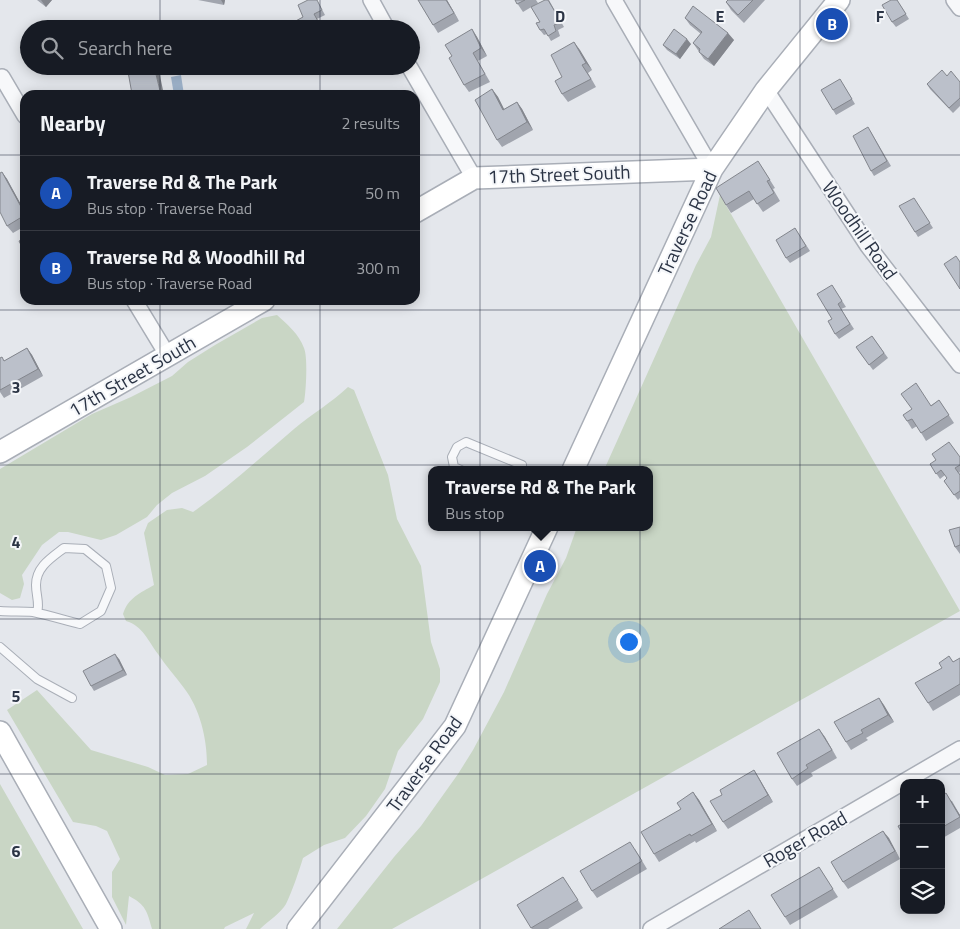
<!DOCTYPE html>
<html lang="en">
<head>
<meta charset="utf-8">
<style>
  body { margin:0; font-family:"Titillium Web",sans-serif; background:#242831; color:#f1f3f6 }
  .controls { position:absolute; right:15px; bottom:15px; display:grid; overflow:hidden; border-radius:10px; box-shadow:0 2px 12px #0003 }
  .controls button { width:45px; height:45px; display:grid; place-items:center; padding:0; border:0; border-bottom:1px solid #363941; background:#171b24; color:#f1f3f6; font:25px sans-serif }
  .you { position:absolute; left:628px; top:641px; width:18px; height:18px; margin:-12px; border:4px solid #fff; border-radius:50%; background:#1a73e8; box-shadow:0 0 0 8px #1a73e833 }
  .badge { display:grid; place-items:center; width:32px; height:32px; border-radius:50%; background:#d1495b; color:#fff; font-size:16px; font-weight:700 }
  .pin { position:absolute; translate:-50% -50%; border:2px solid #fff; box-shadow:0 1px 5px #0006 }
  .popup { position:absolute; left:428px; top:466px; width:225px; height:65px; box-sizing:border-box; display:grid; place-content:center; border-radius:10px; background:#171b24; filter:drop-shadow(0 1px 4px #0005); font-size:16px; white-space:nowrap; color:#9ea1a6 }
  .popup b { font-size:19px; color:#f1f3f6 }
  .popup::after { content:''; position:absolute; left:50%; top:100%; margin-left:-10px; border:10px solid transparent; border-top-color:#171b24 }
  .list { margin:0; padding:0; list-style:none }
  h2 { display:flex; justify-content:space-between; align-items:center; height:65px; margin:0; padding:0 20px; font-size:21px }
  h2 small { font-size:16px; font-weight:400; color:#9ea1a6 }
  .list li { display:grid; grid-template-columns:32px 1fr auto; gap:15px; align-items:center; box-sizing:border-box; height:75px; padding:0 20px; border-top:1px solid #363941 }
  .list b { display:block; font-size:19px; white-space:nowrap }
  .list p { margin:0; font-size:16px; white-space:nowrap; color:#9ea1a6 }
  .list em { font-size:16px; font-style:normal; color:#9ea1a6 }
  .icon { flex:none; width:28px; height:28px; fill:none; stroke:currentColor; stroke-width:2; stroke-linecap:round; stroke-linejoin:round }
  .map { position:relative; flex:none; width:960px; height:929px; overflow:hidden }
  .search { position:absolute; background:#171b24; box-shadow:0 2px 12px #0003; left:20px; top:20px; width:400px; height:55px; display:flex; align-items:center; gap:12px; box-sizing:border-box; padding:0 18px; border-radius:28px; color:#9ea1a6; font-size:19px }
  .panel { position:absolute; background:#171b24; box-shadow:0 2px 12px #0003; left:20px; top:90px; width:400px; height:215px; border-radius:15px }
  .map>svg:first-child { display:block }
</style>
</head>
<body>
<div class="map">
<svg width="960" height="929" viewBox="0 0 960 929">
  <rect width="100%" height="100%" fill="#e4e7ec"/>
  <path fill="#c9d6c5" d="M720 195 960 611 392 929H337L394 857 421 826 458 774 473 750 504 692 547 594 566 558 577 527H649V470H604L696 265 711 237Z
    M277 315C287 324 299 334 304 348 308 357 306 392 304 402L247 447 205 476 172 493 157 505 147 517 116 535 101 540 68 532H59L42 545 22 575 24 584 20 598 12 600 0 593V469L92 414 131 397 172 376 188 362 215 345 262 318Z
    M348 387 354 390 388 475 397 519 421 566 431 642 440 669V682L423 719 398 751 385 789 366 816 345 838 324 845 303 858C299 871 292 892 286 904 281 913 268 921 260 929H246L254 913 225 927 224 929H152C147 911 146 905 129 896L126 925 112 897V872L120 859 107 831 96 826 73 822 7 710 37 690 91 750 148 767 165 775 188 774 207 765C207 738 200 709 184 688 175 676 166 666 158 654 148 641 143 626 126 621L123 614C128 598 140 593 154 585L144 533 148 523 167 510 182 508 193 512C229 487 261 457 294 429 312 414 331 403 348 387Z
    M0 784 83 929H0Z"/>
  <path fill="#9fb4cc" d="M181 75 184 95H174L171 77Z"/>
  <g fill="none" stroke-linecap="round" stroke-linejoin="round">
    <g stroke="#a9aeb7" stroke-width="10">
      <path id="lane" d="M461 470 454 467 452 457 457 447 466 442 522 465 520 470
        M0 611C11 612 22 611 33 612 48 615 64 620 80 624L101 611 111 588 106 566 85 549 64 548C51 558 36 567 36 585 36 596 40 603 37 613
        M0 647 37 679 72 698"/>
    </g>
    <g stroke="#a9aeb7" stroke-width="18">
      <path id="street" d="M371 0 387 29
        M614 0 712 169
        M954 0 960 8
        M409 66 474 178
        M2 77 25 116
        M766 90 868 246 960 365
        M134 300 168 356
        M651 929 960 749"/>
    </g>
    <g stroke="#a9aeb7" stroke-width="24">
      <path id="secondary" d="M415 212 474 178 712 169
        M0 452 264 300
        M573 470 712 169 766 90 839 0
        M0 732 111 929
        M298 929 455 726 547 527"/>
    </g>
    <use href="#lane" stroke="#f7f8fa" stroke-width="8"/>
    <use href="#street" stroke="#f7f8fa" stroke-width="15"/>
    <use href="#secondary" stroke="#fff" stroke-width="21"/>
  </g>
  <path fill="#a1a5ae" d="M37 0H52L46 7Z
    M198 0H225L224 5Z
    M418 0H447L459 21 438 33Z
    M515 0H536L538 3 523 12Z
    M549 0 564 27 558 30 560 36 551 41 547 34 544 35 540 30V22Z
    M728 0H765L744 23 731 10 726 2Z
    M897 0 909 19 896 27 892 22Z
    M318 2 325 15 317 19 322 28 295 29 303 17Z
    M685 18 734 40 714 66 704 59 693 43 701 34 690 25Z
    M472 29 477 37 487 56 478 61 490 82 469 92 464 85 452 56Z
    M574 42 592 70 588 73 596 87 568 102 562 94V77Z
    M691 44 680 59 667 50 663 45Z
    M947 76 960 82V106L953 113 930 89 927 84Z
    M843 84 855 104 836 115 833 110Z
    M492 89 498 97 504 109 517 102 522 109 533 130 502 147 497 140Z
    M871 132 891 166 874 176 871 171Z
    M758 161 775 188 773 189 780 201 763 212 754 199 731 213 726 205Z
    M2 172 7 179 25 212V226L13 233 7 226Z
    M917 203 933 228 918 237 915 232Z
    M795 228 810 251 790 263 786 258Z
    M832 285 846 307 841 309 854 329 839 339 835 334 832 319Z
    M872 336 888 358 873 370 856 347Z
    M27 348 32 355 43 376 4 398 0 392V358L4 361Z
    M939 400 954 423 926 441 917 426 912 429 907 421Z
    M960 457V472L959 473 960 474V498L958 500 944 481 947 478 945 475 940 479 930 464Z
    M960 527V554L955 547Z
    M949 656 953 662 960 658V695L933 711 928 703 942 668Z
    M119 659 127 675 94 691 91 686Z
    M879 698 894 722 866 738 868 740 851 750 846 742Z
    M819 729 837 758 811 773 813 776 797 786 792 779Z
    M754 770 773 802 728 829 723 822 722 795Z
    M693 792 699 800 717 831 696 843 695 841 659 862 654 854 681 809Z
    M941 796 952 801 960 815V828L941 839Z
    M883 831 900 859 848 889 843 882Z
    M635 849 647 869 597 898 592 891Z
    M819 867 838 897 790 925 785 917Z
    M563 877 583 908 548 929H532L517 905Z"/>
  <path fill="#83868d" d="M41 0H52L46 7Z
    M221 0H225L224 5Z
    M446 0H447L459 21 454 13Z
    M472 29 477 37 487 56 481 48Z
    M728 33 734 40 714 66 708 59Z
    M687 39 691 44 680 59 676 54Z
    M574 42 580 50 592 70 586 63Z
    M154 66H158L164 95H161Z
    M492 89 498 97 508 117 503 110Z
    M517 102 522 109 533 130 527 122Z
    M2 172 7 179 25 212V214Z
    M27 348 32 355 43 376 38 369Z
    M115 654 119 659 127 675 123 670Z
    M879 698 884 705 894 722 888 715Z
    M819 729 825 737 837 758 832 750Z
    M754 770 759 778 773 802 768 795Z
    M693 792 699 800 717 831 712 824Z
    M946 793 960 815V817Z
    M883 831 889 838 900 859 895 851Z"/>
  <path fill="#bbc0ca" stroke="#83868d" d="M308 0H317L322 10 314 14 319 23 308 29H295L292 23 303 17 298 5Z
    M418 0H446L454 13 433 25Z
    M515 0H525L517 4Z
    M545 0H548L561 22 554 25 556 31 548 36 544 29 540 30 536 23 540 22 531 7Z
    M728 0H753L738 15 726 2Z
    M891 0H897L906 14 892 22 882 5Z
    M693 6 728 33 708 59 699 52 700 49 693 43 702 32 685 18Z
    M472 29 481 48 473 53 485 74 464 85 449 58 452 56 445 45Z
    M674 29 687 39 676 54 663 45Z
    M574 42 586 63 582 65 591 79 562 94 555 81 562 77 551 55Z
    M127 66H154L161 95H130L132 94Z
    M942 70 947 76 951 71 960 82V98L949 108 927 84Z
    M840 79 852 99 833 110 821 90Z
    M492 89 503 110 517 102 527 122 497 140 475 100Z
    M868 127 887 161 871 171 853 136Z
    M758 161 770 180 767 181 774 193 757 204 749 191 726 205 716 188Z
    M2 172 25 214V215L7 226 0 212V173Z
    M914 198 930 223 915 232 899 206Z
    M795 228 806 246 786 258 776 240Z
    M25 238V253L19 241Z
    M956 256 960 262V289L944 264Z
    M832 285 842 301 838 304 850 324 835 334 828 321 832 319 817 294Z
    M872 336 884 353 869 365 856 347Z
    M27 348 38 369 0 390V358L2 357 4 361Z
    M916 383 931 406 939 400 949 415 921 433 912 419 907 421 903 415 912 409 901 394Z
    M949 442 960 457V465L955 468 960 475V491L954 495 944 481 947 478 941 470 936 474 930 464 936 460 932 454Z
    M960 527V545L955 547 949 530Z
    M115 654 123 670 91 686 83 671Z
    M949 656 953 662 960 658V684L928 703 915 683 942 668 939 663Z
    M879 698 888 715 861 730 863 733 846 742 834 722Z
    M819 729 832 750 806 765 808 768 792 779 777 753Z
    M754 770 768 795 723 822 710 801 722 795 720 790Z
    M693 792 712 824 691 836 690 834 654 854 641 832 681 809 677 803Z
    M946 793 960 817 941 828V796Z
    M904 823V837L898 826Z
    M883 831 895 851 843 882 831 862Z
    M630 842 642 861 592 891 580 871Z
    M819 867 833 889 785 917 771 895Z
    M563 877 578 900 531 928 517 905Z
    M749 910 761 929H719Z"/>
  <path fill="none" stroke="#2b3445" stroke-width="1" stroke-opacity="0.55" d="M160 0V29M320 0V29M480 0V929M640 0V929M800 0V929M160 66V95M320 66V95M0 155H25M415 155H960M160 300V929M320 300V929M0 310H960M0 465H960M0 619H960M0 774H960"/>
  <g text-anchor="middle" stroke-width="4" stroke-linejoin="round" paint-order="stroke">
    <g font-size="19" fill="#2b3445" stroke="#f4f6f9">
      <text transform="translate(559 174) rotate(-2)" y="7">17th Street South</text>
      <text transform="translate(687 223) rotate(-65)" y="7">Traverse Road</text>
      <text transform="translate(860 230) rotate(55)" y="7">Woodhill Road</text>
      <text transform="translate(132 376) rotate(-30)" y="7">17th Street South</text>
      <text transform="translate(424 764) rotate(-54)" y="7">Traverse Road</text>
      <text transform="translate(805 839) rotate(-30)" y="7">Roger Road</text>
    </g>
  </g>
  <g font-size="16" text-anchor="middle" font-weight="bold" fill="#2b3445" stroke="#f4f6f9" stroke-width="4" stroke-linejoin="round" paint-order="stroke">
    <text x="560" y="22">D</text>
    <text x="720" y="22">E</text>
    <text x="880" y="22">F</text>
    <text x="16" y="393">3</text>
    <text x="16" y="548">4</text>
    <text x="16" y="702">5</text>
    <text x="16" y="857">6</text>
  </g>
</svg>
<div class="controls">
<button>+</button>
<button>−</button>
<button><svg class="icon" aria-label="layers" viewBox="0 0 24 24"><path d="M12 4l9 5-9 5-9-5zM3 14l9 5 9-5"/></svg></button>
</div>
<div class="you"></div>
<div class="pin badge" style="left:540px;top:566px;background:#1a4fb4">A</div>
<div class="popup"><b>Traverse Rd &amp; The Park</b>Bus stop</div>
<div class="pin badge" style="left:832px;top:24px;background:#1a4fb4">B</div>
<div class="search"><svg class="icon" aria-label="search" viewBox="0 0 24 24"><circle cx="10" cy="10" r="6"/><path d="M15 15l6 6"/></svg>Search here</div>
<section class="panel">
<h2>Nearby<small>2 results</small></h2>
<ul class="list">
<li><span class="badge" style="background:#1a4fb4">A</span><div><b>Traverse Rd &amp; The Park</b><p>Bus stop · Traverse Road</p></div><em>50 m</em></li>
<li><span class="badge" style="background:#1a4fb4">B</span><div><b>Traverse Rd &amp; Woodhill Rd</b><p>Bus stop · Traverse Road</p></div><em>300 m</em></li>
</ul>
</section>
</div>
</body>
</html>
